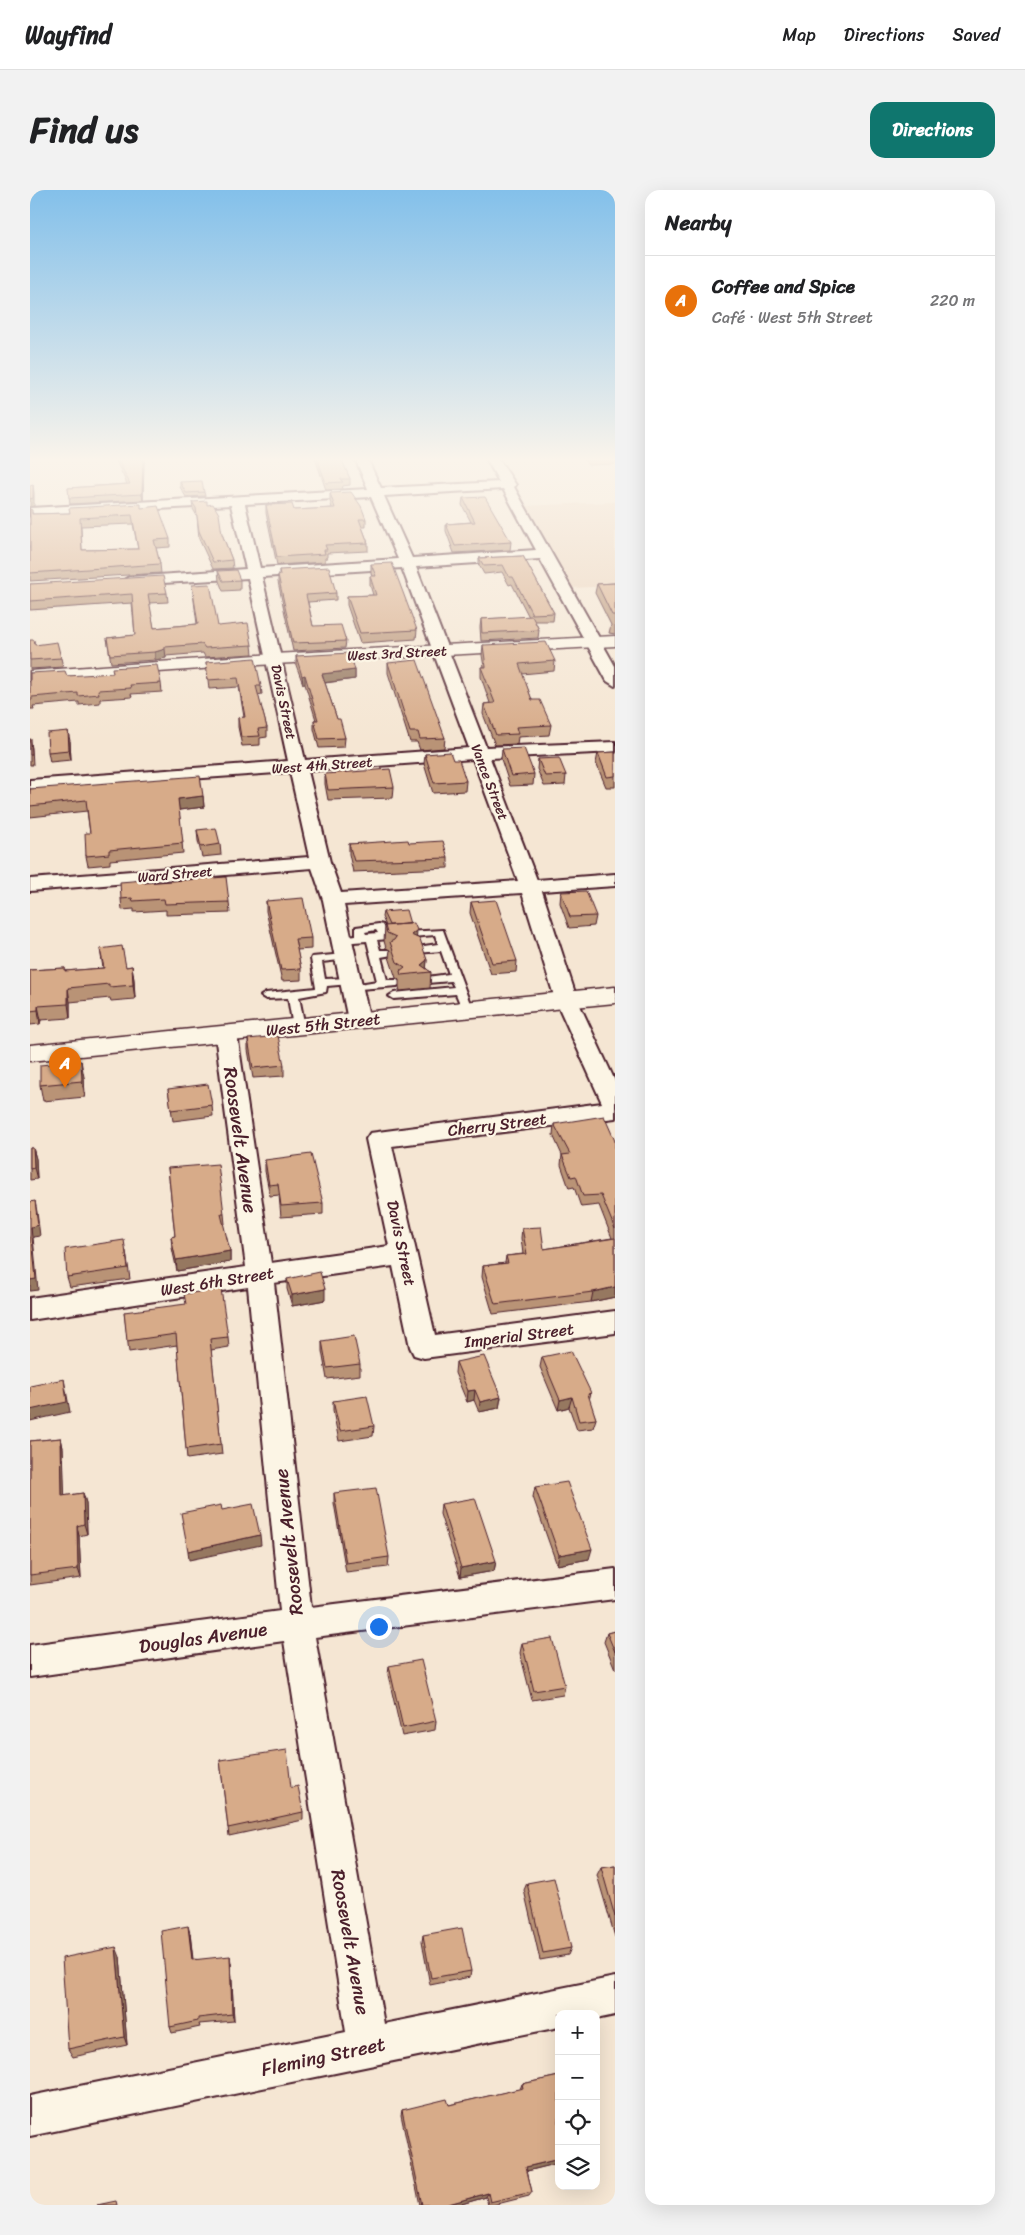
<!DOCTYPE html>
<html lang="en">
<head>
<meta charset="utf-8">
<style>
  body { margin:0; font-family:Sriracha,sans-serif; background:#f2f2f2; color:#202124 }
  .controls { position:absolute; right:15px; bottom:15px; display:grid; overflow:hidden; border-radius:10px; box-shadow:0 5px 20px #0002 }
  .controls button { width:45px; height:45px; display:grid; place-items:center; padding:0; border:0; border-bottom:1px solid #e0e0e0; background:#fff; color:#202124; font:25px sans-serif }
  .you { position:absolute; left:348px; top:1436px; width:18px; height:18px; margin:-12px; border:4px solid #fff; border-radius:50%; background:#1a73e8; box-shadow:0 0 0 8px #1a73e833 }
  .badge { display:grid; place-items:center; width:32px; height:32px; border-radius:50%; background:#0f766e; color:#fff; font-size:16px; font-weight:700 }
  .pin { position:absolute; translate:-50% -41px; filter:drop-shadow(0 1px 2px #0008) }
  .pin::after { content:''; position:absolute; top:26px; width:18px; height:15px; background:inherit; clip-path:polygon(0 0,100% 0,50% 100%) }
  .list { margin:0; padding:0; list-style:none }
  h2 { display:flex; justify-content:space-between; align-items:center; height:65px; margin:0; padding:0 20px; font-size:21px }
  h2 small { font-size:16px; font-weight:400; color:#757577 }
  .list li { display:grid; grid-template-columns:32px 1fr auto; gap:15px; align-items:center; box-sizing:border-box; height:90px; padding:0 20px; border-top:1px solid #e0e0e0 }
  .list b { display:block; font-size:19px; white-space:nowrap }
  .list p { margin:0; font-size:16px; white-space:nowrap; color:#757577 }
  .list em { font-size:16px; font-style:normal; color:#757577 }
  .icon { flex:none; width:28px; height:28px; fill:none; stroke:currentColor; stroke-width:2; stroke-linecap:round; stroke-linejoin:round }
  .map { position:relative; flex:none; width:585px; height:2015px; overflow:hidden; border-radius:15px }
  header { display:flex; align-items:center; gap:30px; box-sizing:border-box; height:70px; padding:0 25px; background:#fff; border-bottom:1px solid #e0e0e0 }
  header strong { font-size:24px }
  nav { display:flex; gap:28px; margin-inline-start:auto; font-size:18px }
  .intro { display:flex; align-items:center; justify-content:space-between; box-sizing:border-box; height:120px; padding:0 30px }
  h1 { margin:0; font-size:35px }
  .button { padding:12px 22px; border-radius:15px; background:#0f766e; color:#fff; font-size:18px; font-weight:700 }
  main { display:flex; gap:30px; padding:0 30px }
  aside { flex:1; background:#fff; border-radius:15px; box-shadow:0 5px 20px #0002 }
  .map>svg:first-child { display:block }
</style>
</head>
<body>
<header>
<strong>Wayfind</strong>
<nav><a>Map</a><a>Directions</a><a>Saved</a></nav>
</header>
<div class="intro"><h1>Find us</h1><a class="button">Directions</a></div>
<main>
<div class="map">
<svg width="585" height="2015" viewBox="0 0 585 2015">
  <rect width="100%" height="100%" fill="#f5e6d3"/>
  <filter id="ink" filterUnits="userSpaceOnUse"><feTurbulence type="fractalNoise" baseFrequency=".02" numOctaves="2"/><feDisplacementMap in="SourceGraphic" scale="10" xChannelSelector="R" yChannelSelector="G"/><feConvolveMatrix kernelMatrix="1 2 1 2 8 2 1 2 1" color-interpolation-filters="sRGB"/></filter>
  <g filter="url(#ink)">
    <path fill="#ecd4bd" d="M585 312V396L541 398 493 316Z"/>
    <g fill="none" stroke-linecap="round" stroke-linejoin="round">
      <g stroke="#4a1f2b" stroke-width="4">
        <path id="service" d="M349 734 353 735 358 743 413 740 442 819 441 821H433L426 804 364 809 359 806 364 803 424 797 421 791 397 793 392 790 397 787 419 784 411 761 387 763 382 760 387 757 408 754 405 745 347 750 350 760H358L363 763 362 765 351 767 357 790H367L372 793 367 796 317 800 316 798 317 796 347 791 337 751 310 753 305 750 310 747 326 745V737ZM346 740 348 743 336 744 335 742Z
          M314 764 318 765V769L292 772 295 789 320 788 325 791 320 794 297 796 296 802 269 807 275 837 273 840H265L263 837 258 808 236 809 231 806 236 803 286 798 281 769 282 767Z"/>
      </g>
      <g stroke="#4a1f2b" stroke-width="4">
        <path id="minor" d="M325 268H337L351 298 469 292 456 268H468L486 295 484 297 585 476V496L577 491 510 369 386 377 456 557 585 552V562L460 568 507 690 585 684V696L512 701 547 809 585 891V928L362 956 405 1145 585 1121V1143L394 1168 384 1165 380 1157 363 1076 244 1093 281 1417 585 1379V1409L285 1447 354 1834 585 1787V1825L566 1829V1824H529V1837L0 1946V1906L316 1842 254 1451 0 1487V1455L250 1421 218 1097 0 1130V1108L216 1077 185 844 188 839 196 837 204 839 207 844 241 1073 359 1056 336 949 340 943 572 913 525 809 492 703 314 715 340 830 337 835 329 837 321 835 318 830 293 710 282 678 0 701V689L279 667 260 582 0 600V590L258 571 218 388 99 395 92 391 99 387 216 379 201 315 0 326V318L338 299ZM473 299 506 360 382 368 354 306ZM341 307 368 369 230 378 215 314ZM372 378 439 558 275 570 232 387ZM443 569 488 691 311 703 300 672 278 581Z"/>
      </g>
      <g stroke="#4a1f2b" stroke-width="3">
        <path id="tertiary" d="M585 446V456L244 474 0 491V481L244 464Z"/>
      </g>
      <g stroke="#4a1f2b" stroke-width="3">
        <path id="secondary" d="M585 797V813L0 871V855Z"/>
      </g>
      <use href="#service" fill="#fcf5e5" fill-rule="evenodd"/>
      <use href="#minor" fill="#fcf5e5" fill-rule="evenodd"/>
      <use href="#tertiary" fill="#fcf5e5" fill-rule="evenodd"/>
      <use href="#secondary" fill="#fcf5e5" fill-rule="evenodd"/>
    </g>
    <path fill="#b99376" stroke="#4a1f2b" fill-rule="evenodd" d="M86 268H114L113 310 40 314 38 298 97 294 87 273Z
      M285 268H311L320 289V295L313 296 312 299 296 300Z
      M553 268H585V274L558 275Z
      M150 292 174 302 175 306 156 307 150 297Z
      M300 303 336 329V337H332L338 353V361L297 363V368H295V372L247 375 236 323V315L264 320 302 318 300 311Z
      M433 308 481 352 480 360 424 363 416 341V334L441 332 432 315Z
      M162 312 177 315 192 344 202 370 203 378 183 379 169 349 167 326 163 319Z
      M112 318 140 349V357L126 358 130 374 131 383 0 391V319L3 324 40 323ZM103 334 108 359 52 360 51 336Z
      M493 366 524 423 523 431H505L509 440 508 448 451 451 450 437 451 429 499 427 482 394 479 395 472 382 454 384 449 375V368Z
      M341 374 387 440 386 449 330 453 317 415V406L343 405 340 395V386H342L341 383Z
      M249 380 306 403V410L278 412 283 436 316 451 315 458 263 461 248 392V385H249Z
      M188 381 210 390V400L193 401 189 391Z
      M585 393V444L579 443 581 435 565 403 567 394Z
      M0 394 137 403 138 412 119 413 124 438 167 434 162 395 188 436 222 455 223 464 175 467 173 463 136 466V468L125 470 81 473 77 448 105 445 102 413 0 420Z
      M0 450 5 455 31 468 33 477 0 479Z
      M453 455 525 471 524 481 492 484 502 510 521 535 519 545 488 547 487 554 465 555 453 524 454 514 460 513 451 487V477H454L452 465Z
      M266 466 325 480V489L295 493 307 529 315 548 314 557 289 558 284 539V530H286L275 494H273L266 475Z
      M176 472 231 496 232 504 228 505 237 538V547L230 548V555L212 556 208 537V528L214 527 209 497 179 499Z
      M358 473 415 548 414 558 390 560 387 552H380L358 483Z
      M0 483 131 493 132 502 101 504 102 507 70 509V513L49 515V512L3 516 4 519H0Z
      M0 549 2 558 3 575H0Z
      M40 551 41 570 20 572 18 562Z
      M472 559 504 584 503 595 480 596 471 569Z
      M585 562V597H576L566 573 568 563Z
      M395 564 423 570 436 591 435 601 403 603 394 574Z
      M508 569 536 585 535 595 514 596 507 579Z
      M295 584 364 597 363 608 298 610 295 594Z
      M0 599 173 606 174 617 149 620 153 663 80 670V674L58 676 56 666 60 643 57 621 0 627Z
      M167 640 190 654 191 665 172 667 168 651Z
      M379 653 418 668V678L323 682 319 664V654Z
      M114 693 199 712 200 723 136 725V720L104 722V719L92 720 91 709Z
      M531 702 566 726 564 736 539 738 530 713Z
      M236 711 281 748V759L267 760 271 779V790L252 791 236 721Z
      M441 712 487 771 486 782 461 784 440 723Z
      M353 722 380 734 397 770 396 779 401 782 400 798 370 801 369 797V790L366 788 359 767 360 760 356 758 354 751 355 736H356L352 727Z
      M70 759 96 777 102 776 104 790 105 809 81 811 80 808 40 812V828L11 830 10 834 0 835V780L35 778V781L73 778Z
      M218 849 254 875V886L223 888 218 860Z
      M54 887 55 907 13 911 10 895Z
      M138 899 182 915 183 926 143 931Z
      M524 934 585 951V1107L561 1112 463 1124 452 1087 453 1076 475 1073 476 1066 493 1064 491 1048 492 1038 514 1059 582 1048 569 1015 551 1017 544 997 539 998 531 975 532 965 523 945Z
      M0 958H3L6 969 7 989 0 990Z
      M235 970 293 1013V1024L251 1027 249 1005 240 1006 235 981Z
      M138 978 194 1024 195 1034 193 1035 200 1061V1072L147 1081 142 1058 141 1047 145 1046Z
      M96 1061 100 1089 40 1097 37 1087Z
      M257 1089 295 1110 262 1116 257 1099Z
      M94 1122 198 1147 199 1157 181 1160 192 1264 157 1269 147 1155 99 1162Z
      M292 1151 330 1174V1185L297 1189 292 1161Z
      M512 1167 561 1203 559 1210 566 1229 563 1238 547 1240 539 1217 528 1220 510 1177Z
      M426 1172 471 1207 469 1218 449 1222 444 1210 437 1212 425 1183Z
      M303 1211 344 1236 343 1246 309 1251 303 1221Z
      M31 1248 33 1258 34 1306 53 1303 56 1313 57 1344 49 1346 51 1388 0 1395V1251Z
      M505 1297 559 1369 527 1375 503 1307Z
      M304 1303 359 1367 358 1377 316 1382 304 1313Z
      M411 1314 466 1371 464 1381 430 1387 410 1324Z
      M585 1441V1479L574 1452 577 1443Z
      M492 1453 535 1496 533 1505 502 1510 490 1463Z
      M359 1476 406 1531 405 1540 372 1546 358 1485Z
      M190 1570 261 1598 273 1622V1630L199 1646Z
      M585 1675V1747L567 1685 571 1677Z
      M497 1693 541 1758 538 1765 510 1770 494 1700Z
      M160 1743 163 1769 201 1773 204 1831 169 1834 170 1837 142 1843 140 1837Z
      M393 1745 441 1781 440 1787 400 1795 392 1752Z
      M90 1767 97 1855 43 1867 38 1859Z
      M529 1886V1973L497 1981 502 2002 499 2006 463 2015H458L456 2007 428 2015H390L371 1925 372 1920 419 1915 490 1899 492 1894Z"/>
    <path fill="#967860" stroke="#4a1f2b" d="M113 268 114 271 113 310 112 304Z
      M3 295 4 303V316L0 317V309Z
      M135 459 136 468 125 470V462Z
      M325 480V489L292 493V484Z
      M275 485V494H273L272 486Z
      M38 541 40 551 41 570 39 560Z
      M173 606 174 617 149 620 148 609Z
      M387 740 386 756 381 745Z
      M397 770 396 782 391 775Z
      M102 776 104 790 105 809 103 795Z
      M38 798 40 812V828L38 814Z
      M8 816 11 830 10 834 8 820Z
      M51 871 54 887 55 907 52 891Z
      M3 958 6 969 7 989 4 978Z
      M5 1011 7 1022 10 1046 3 1047 8 1100 0 1101 1 1037Z
      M200 1061V1072L147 1081 146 1070Z
      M585 1097V1107L561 1112 563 1102Z
      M295 1099V1110L262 1116V1105Z
      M34 1189 40 1222 0 1231V1220Z
      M445 1200 444 1210 437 1212 438 1201Z
      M471 1207 469 1218 449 1222 450 1212Z
      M542 1207 539 1217 528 1220 530 1210Z
      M31 1248 33 1258 35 1316 32 1306Z
      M53 1303 56 1313 57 1344 54 1334Z
      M47 1336 49 1346 51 1388 48 1379Z
      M230 1345 231 1355 159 1370 158 1361Z
      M562 1359 559 1369 527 1375 529 1365Z
      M466 1371 464 1381 430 1387 431 1378Z
      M158 1736 160 1743 163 1776 162 1770Z
      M86 1757 90 1767 97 1855 94 1847Z
      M200 1766 201 1773 204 1831 202 1824Z
      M529 1969V1973L493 1982 496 1977Z
      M458 2003 456 2007 428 2015H415Z"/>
    <path fill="#d7ab89" stroke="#4a1f2b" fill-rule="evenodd" d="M87 268H113L112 304 39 308 38 298 100 294Z
      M287 268H311L320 289H310L313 292 296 293Z
      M172 291 174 302 156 303 150 292Z
      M3 295V308L0 309V296Z
      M321 302 331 316 336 329H329L338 353 295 355 297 360H294L295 364 247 367 236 315 262 314 264 320 305 318 300 303Z
      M455 307 481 352 425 356 416 334 445 332 433 308Z
      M177 311V315L183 314 189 324 192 344 202 370 183 372 169 341 166 318 162 312Z
      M111 314V318L128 316 140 349 124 350 130 374 0 383V319L2 320V324L40 323 39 318ZM102 325 108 359 52 360 50 328Z
      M493 366 524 423 502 424 483 387H479L473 375 454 376 449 368Z
      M362 373 387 440 330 443 317 406 346 405 340 386H346L341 374Z
      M299 377 306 403 276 405 283 436 311 435 316 451 263 453 248 385H250L249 380Z
      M206 380 210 390 193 391 188 381Z
      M133 386 137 403 118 404 124 438 168 434 162 395 180 394 188 436 218 433 222 455 175 458 172 454 135 457V459L125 462 80 465 77 448 105 445 102 404 0 411V394Z
      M585 393V425H582L567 394Z
      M502 426 509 440 452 443 451 429Z
      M0 450H4L5 455 27 452 31 468 0 470Z
      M516 452 525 471 489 474 502 510H510L521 535 486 537 488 544 466 545 454 514 465 513 451 477H456L453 455Z
      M320 463 325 480 292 484 307 529H310L315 548 289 549 284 530H288L275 485 272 486 266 466Z
      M225 468 231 496H226L237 538 228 539 230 546 211 547 208 528 215 527 208 488 178 490 176 472Z
      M387 470 415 548 390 549 388 542H380L358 473Z
      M127 475 131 493 100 495 101 498 68 500 69 504 48 506V503L2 507V510H0V483L35 481 37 486 83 483 82 478Z
      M38 541 39 560 18 562 17 543Z
      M0 549H1L2 565H0Z
      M494 558 504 584 481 586 472 559Z
      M420 562 423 570H429L436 591 404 593 395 564Z
      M585 562V586L577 587 568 563Z
      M529 568 536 585 515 586 508 569Z
      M360 579 364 597 298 600 295 584Z
      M170 586 173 606 148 609 153 653 79 660V664L56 666 55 643H60L56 610 0 616V599Z
      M186 638 190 654 171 657 167 640Z
      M378 650 379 653 413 651 418 668 324 671 319 654Z
      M196 687 199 712 135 714 134 709 103 711 102 708 91 709 90 692 114 690V693Z
      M556 701 566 726 540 727 531 702Z
      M273 708 281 748 265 749 271 779 251 780 236 711Z
      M466 710 487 771 462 773 441 712Z
      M376 720 380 734 359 735 353 722Z
      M384 733 387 740 381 745 390 749 397 770 391 775 401 782 371 785 370 781 375 777 367 772 360 752 364 750 366 747 357 743 355 736Z
      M92 756 96 777 102 776 103 795 79 797V794L38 798V814L8 816V820L0 821V780L35 778V781L74 778 70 759Z
      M248 846 254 875 223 878 218 849Z
      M51 871 52 891 10 895V875Z
      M178 894 182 915 141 920 138 899Z
      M574 926 585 951V1039L571 1005 553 1006 546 986 541 987 532 965 540 964 524 934Z
      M0 958H3L4 978 0 979Z
      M281 964 293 1013 251 1016 248 994 239 995 235 970Z
      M188 974 194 1024H191L200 1061 146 1070 141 1047 145 1046 138 978Z
      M5 1011 8 1035 1 1037 6 1089 0 1090V1012Z
      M511 1037 514 1059 585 1048V1097L563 1102 465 1114 453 1076 478 1073 476 1066 497 1064 492 1038Z
      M94 1050 98 1078 37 1087 35 1059Z
      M290 1082 295 1099 262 1105 257 1089Z
      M191 1099 198 1147 180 1149 191 1254 156 1259 146 1144 97 1151 94 1122 156 1114 154 1104Z
      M324 1146 330 1174 297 1178 292 1151Z
      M541 1161 561 1203 558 1204 566 1229 549 1231 542 1207 530 1210 512 1167Z
      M454 1166 471 1207 450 1212 445 1200 438 1201 426 1172Z
      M34 1189 37 1212 0 1220V1196Z
      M337 1206 344 1236 310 1241 303 1211Z
      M31 1248 32 1306 53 1303 54 1334 47 1336 48 1379 0 1385V1251Z
      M537 1292 562 1359 529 1365 505 1297Z
      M346 1298 359 1367 316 1373 304 1303Z
      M445 1308 466 1371 431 1378 411 1314Z
      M223 1314 230 1345 158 1361 151 1323 191 1315 192 1320Z
      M585 1441V1462L577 1443Z
      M522 1448 535 1496 504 1501 492 1453Z
      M391 1470 406 1531 373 1538 359 1476Z
      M257 1560 261 1598 268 1596 273 1622 198 1638 190 1570Z
      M585 1675V1727L571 1677Z
      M524 1688 541 1758 513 1763 497 1693Z
      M158 1736 162 1770 200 1766 202 1824 168 1828V1831L140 1837 131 1741Z
      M432 1738 441 1781 401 1788 393 1745Z
      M86 1757 94 1847 38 1859 32 1768Z
      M529 1886V1969L496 1977 502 2002 460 2012 458 2003 415 2015H392L372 1920 417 1909 419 1915 493 1898 492 1894Z
      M86 2011 87 2015H67Z"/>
  </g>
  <linearGradient id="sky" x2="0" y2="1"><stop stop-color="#83c0ea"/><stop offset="0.49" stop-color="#faf4eb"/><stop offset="1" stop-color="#faf4eb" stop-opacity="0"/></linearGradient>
  <rect width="585" height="550" fill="url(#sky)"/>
  <g text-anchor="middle" stroke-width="4.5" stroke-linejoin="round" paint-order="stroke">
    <g font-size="14" fill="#4a1f2b" stroke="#fcf5e5">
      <text transform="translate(367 463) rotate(-3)" y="5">West 3rd Street</text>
      <text transform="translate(254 512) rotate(78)" y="5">Davis Street</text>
      <text transform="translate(292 575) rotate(-4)" y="5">West 4th Street</text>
      <text transform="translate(460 592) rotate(69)" y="5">Vance Street</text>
      <text transform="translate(145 684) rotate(-5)" y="5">Ward Street</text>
    </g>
    <g font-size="16" fill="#4a1f2b" stroke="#fcf5e5">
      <text transform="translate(293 834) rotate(-6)" y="6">West 5th Street</text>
      <text transform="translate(467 934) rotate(-7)" y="6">Cherry Street</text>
      <text transform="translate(372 1053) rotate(78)" y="6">Davis Street</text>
      <text transform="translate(187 1091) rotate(-9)" y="6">West 6th Street</text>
      <text transform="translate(489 1145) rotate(-7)" y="6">Imperial Street</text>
    </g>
    <g font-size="19" fill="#4a1f2b" stroke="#fcf5e5">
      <text transform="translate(211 950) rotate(82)" y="7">Roosevelt Avenue</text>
      <text transform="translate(258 1352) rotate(-96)" y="7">Roosevelt Avenue</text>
      <text transform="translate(173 1447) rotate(-8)" y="7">Douglas Avenue</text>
      <text transform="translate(321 1752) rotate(80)" y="7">Roosevelt Avenue</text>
      <text transform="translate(293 1866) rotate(-12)" y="7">Fleming Street</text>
    </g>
  </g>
</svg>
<div class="controls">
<button>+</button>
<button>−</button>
<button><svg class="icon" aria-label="locate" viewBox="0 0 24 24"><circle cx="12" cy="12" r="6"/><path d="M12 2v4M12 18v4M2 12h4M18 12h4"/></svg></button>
<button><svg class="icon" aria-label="layers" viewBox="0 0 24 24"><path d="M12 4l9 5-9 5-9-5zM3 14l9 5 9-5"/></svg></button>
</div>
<div class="you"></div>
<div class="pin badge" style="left:35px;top:898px;background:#e8710a">A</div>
</div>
<aside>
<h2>Nearby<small></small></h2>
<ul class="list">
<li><span class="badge" style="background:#e8710a">A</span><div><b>Coffee and Spice</b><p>Café · West 5th Street</p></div><em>220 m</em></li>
</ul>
</aside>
</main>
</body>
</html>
